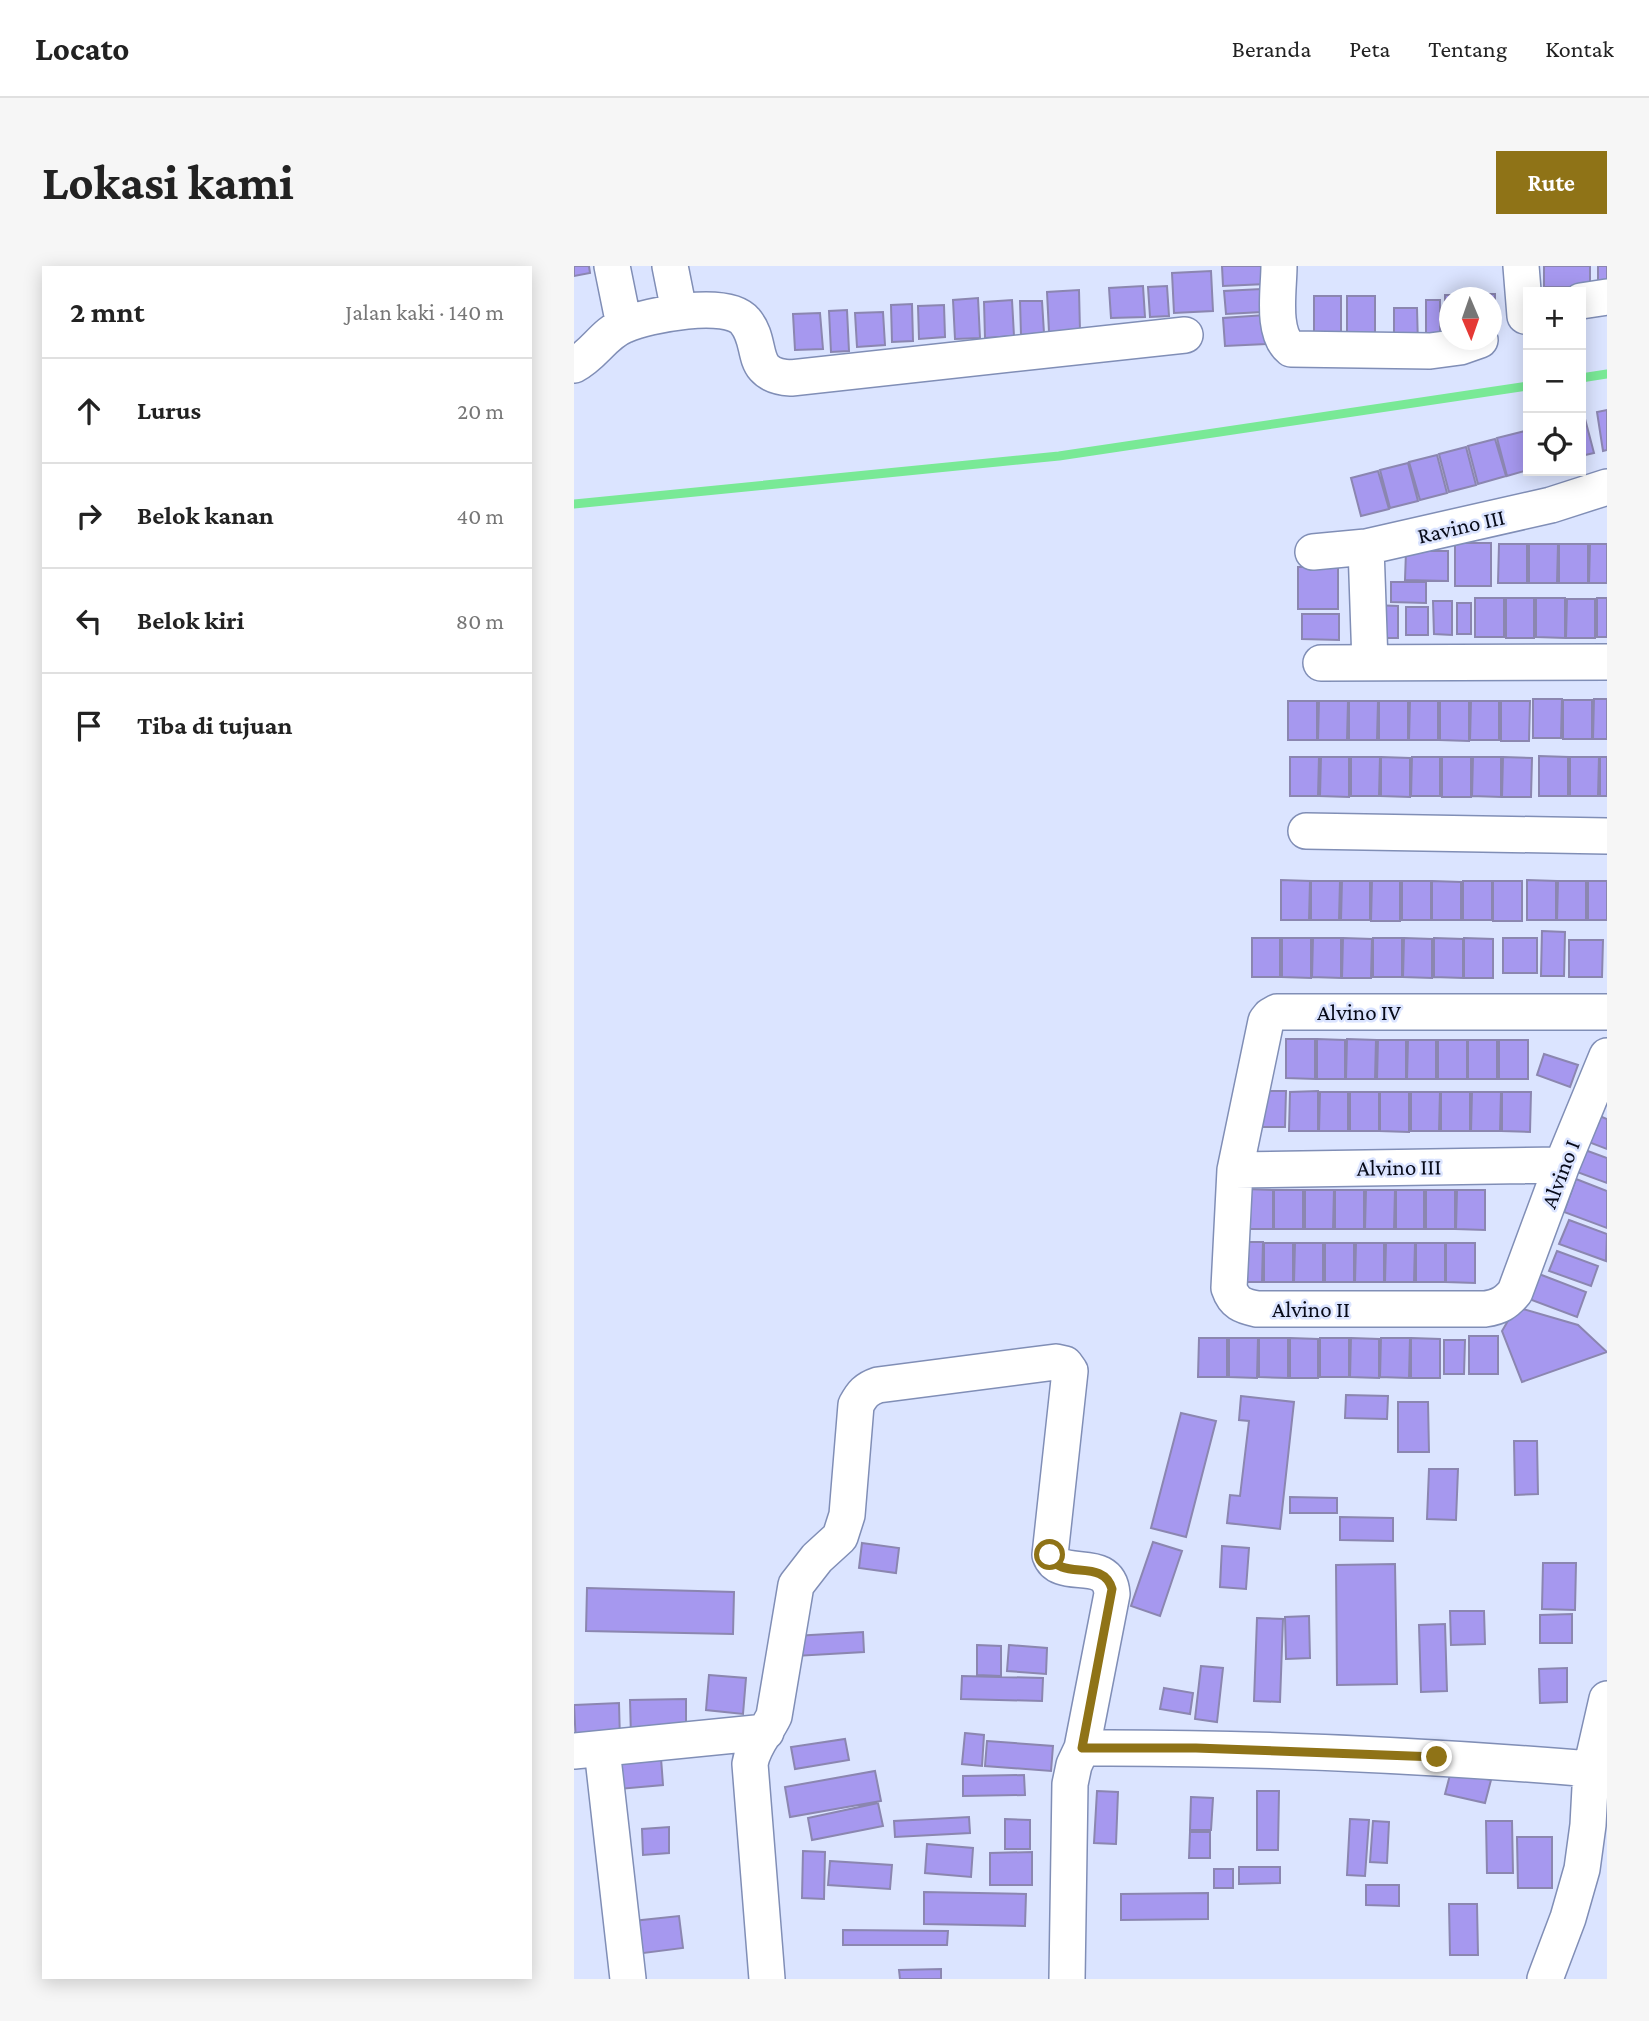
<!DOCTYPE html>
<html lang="id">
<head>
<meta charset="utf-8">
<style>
  body { margin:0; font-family:"Crimson Pro",serif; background:#f6f6f6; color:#222 }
  .controls { position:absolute; right:21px; top:21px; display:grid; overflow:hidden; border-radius:0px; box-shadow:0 4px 18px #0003 }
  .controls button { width:63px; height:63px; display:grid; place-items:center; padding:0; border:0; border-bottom:2px solid #e0e0e0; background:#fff; color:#222; font:35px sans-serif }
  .compass { position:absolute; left:865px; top:21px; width:63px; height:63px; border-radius:50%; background:#fff; box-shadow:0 4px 18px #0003; rotate:178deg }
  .stop { position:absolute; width:21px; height:21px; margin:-16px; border:5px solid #8f7317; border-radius:50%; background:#fff }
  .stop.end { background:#8f7317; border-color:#fff; box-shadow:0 2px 7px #0008 }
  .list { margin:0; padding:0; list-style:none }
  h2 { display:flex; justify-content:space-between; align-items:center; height:91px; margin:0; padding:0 28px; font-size:30px }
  h2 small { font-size:23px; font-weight:400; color:#767676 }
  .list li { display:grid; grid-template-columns:46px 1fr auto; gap:21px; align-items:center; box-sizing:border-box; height:105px; padding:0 28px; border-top:2px solid #e0e0e0 }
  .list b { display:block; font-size:26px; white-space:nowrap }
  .list em { font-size:23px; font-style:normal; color:#767676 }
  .icon { flex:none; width:38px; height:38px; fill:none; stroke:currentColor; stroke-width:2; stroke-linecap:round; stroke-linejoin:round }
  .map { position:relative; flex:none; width:1033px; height:1713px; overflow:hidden; border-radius:0px }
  header { display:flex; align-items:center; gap:42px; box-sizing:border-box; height:98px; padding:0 35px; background:#fff; border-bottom:2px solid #e0e0e0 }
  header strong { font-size:33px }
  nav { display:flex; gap:38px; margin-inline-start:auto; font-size:24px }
  .intro { display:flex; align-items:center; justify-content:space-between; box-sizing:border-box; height:168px; padding:0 42px }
  h1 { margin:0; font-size:49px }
  .button { padding:18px 32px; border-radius:0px; background:#8f7317; color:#fff; font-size:24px; font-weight:700 }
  main { display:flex; gap:42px; padding:0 42px }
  aside { flex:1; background:#fff; border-radius:0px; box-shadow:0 4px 18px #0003 }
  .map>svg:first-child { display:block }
</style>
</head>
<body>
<header>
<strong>Locato</strong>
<nav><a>Beranda</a><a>Peta</a><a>Tentang</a><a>Kontak</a></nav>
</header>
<div class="intro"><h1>Lokasi kami</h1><a class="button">Rute</a></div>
<main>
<aside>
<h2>2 mnt<small>Jalan kaki · 140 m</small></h2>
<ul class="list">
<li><svg class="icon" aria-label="ahead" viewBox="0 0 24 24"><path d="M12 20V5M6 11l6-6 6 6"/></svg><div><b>Lurus</b></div><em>20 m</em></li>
<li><svg class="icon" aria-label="right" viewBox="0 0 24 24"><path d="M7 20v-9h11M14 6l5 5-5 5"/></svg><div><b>Belok kanan</b></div><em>40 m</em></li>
<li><svg class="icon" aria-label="left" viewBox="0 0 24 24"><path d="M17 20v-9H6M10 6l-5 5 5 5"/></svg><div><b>Belok kiri</b></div><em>80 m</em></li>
<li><svg class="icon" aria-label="arrive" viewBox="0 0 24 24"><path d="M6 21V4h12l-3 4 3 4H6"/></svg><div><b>Tiba di tujuan</b></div></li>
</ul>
</aside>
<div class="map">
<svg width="1033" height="1713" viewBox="0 0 1033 1713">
  <rect width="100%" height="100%" fill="#dbe4ff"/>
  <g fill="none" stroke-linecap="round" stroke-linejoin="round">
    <path stroke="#79e996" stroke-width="9" d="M1007 112 1033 108
      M0 238 485 190 954 120"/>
  </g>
  <path fill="#a698ef" stroke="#8b86b0" stroke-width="2" d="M0 0H15L16 7 0 10Z
    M648 0H691L692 18 649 20Z
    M970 0H1016V21H970Z
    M1024 0H1033V21H1024Z
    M637 5 639 45 600 47 598 7Z
    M569 20 571 51 537 52 535 22Z
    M593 20 595 50 576 51 574 21Z
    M687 23 688 46 652 48 650 25Z
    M505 24 506 65 475 66 473 26Z
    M900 28H921V64H918V32H900Z
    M871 29H896V32H876V72L871 73Z
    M740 30H767V70H740Z
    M773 30H801V77H773Z
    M404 32 406 72 381 73 379 34Z
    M438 34 440 70 411 72 410 36Z
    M852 34H866V75H852Z
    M446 35H468L470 67 447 69Z
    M338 38 339 75 318 76 317 39Z
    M370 39 371 71 345 73 344 40Z
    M820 42H843L844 80H820Z
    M273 44 275 85 257 86 255 45Z
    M309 46 311 79 283 81 281 47Z
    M246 47 249 83 221 84 219 48Z
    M691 49 692 78 651 80 649 52Z
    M1033 144V184L1029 185 1023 146Z
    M1010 149 1020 187 1007 190V150Z
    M951 165 954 177V204L933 210 923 172Z
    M921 173 932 210 904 218 894 180Z
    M892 181 902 219 875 226 865 188Z
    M863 189 873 227 846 234 835 196Z
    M834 197 844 235 816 242 806 204Z
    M804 205 815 243 787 250 777 212Z
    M881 277H917V320H881Z
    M925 278H953V317H924Z
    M955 278H984L983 317H955Z
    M985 278H1014V317H985Z
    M1016 278H1033V317H1015Z
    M832 285H874V315L831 314Z
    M724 301H764V343H724Z
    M817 316H852V337L817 336Z
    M901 332H930V371H901Z
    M932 332H960V372H932Z
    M962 332H991V372L962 371Z
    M1023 332H1033V371H1023Z
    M993 333H1021V372H992Z
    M859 335H878V369L860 368Z
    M883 337H897V368H883Z
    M798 339 824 340V372H797Z
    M832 341H854V369H832Z
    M728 348H765V374L728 373Z
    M959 433H988L987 472H959Z
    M1020 433H1033V473H1019Z
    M989 434H1018V473H989Z
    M714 435H743V474H714Z
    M745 435H774L773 474H744Z
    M775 435H804L803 474H775Z
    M805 435H834V474H805Z
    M836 435H864V474H835Z
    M866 435H895V475L866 474Z
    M897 435H925V474H896Z
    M927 435H956L955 475H927Z
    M965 490 994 491V530H965Z
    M716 491H745L744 530H716Z
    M747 491H775V531L746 530Z
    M777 491H806L805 530H777Z
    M807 491 836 492V531L807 530Z
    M838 491H866V530H837Z
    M868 491H897V531H868Z
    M899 491H927V531L898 530Z
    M929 491 958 492 957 531H928Z
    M996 491H1025L1024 530H996Z
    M1026 491H1033V530H1026Z
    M707 614 736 615 735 654H707Z
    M953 614 982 615V654H953Z
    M737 615H766L765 654H737Z
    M768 615H796V654H767Z
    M798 615H826V655H797Z
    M828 615H857V654H828Z
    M858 615 887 616V654H858Z
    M889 615H918V654H889Z
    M919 615H948V655H919Z
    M984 615H1012V654H983Z
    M1014 615H1033V654H1014Z
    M968 665 991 666 990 710H967Z
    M678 672H706V711H678Z
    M708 672H737V712L708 711Z
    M739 672H767V712L738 711Z
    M769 672 798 673 797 712H768Z
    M799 672H828V711H799Z
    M830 672 858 673V712L829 711Z
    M860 672 889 673V712L860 711Z
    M890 672 919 673V712H890Z
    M929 672H963V707H929Z
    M995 674H1029L1028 711H995Z
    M712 773H741V813L712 812Z
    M743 773 771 774V813H743Z
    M773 773 802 774 801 813H772Z
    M804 774H832V813H803Z
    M834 774H862V813H833Z
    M864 774H893V813H864Z
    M894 774H923V813H894Z
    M925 774H954V813H925Z
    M970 788 1004 799 996 821 963 809Z
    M685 825H712L711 861H684Z
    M744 825V865H715L716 826Z
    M746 826H774V865H745Z
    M776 826H805V865H776Z
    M806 826H835V866L806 865Z
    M837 826H866L865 865H837Z
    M867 826H896V865H867Z
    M898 826H927L926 865H897Z
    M928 826H957L956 866 928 865Z
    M1023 849 1033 853V883L1012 875Z
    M1011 884 1033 892V917L1003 906Z
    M1002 913 1033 925V962L990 946Z
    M670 923 699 924V963H670Z
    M700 924H729V963H700Z
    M731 924H760L759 963H731Z
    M761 924H790V963H761Z
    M792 924H821L820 963H791Z
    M822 924H850V963H822Z
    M852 924H881V963H852Z
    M883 924H911V964L882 963Z
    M995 954 1033 968 1032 995 985 978Z
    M660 976H689L688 1016H660Z
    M690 977H719V1016H690Z
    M721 977H749V1016H720Z
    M751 977H780V1016H751Z
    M782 977H810V1016H781Z
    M812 977H841L840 1016H811Z
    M842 977H871V1016H842Z
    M872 977H901V1017L872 1016Z
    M983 985 1024 1000 1017 1020 975 1005Z
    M965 1008 1012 1026 1003 1051 955 1033Z
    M942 1041 1004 1059 1033 1086 948 1116 928 1065Z
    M895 1070H924V1108H895Z
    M625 1072H653V1111H624Z
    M655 1072H684L683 1112 655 1111Z
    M685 1072H714V1112L685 1111Z
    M716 1072 744 1073V1112H716Z
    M746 1072H775V1111H746Z
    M777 1072 805 1073V1112L776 1111Z
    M807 1072H836L835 1112 806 1111Z
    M837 1072 866 1073V1112H837Z
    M870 1074H891L890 1108H870Z
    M772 1129 814 1130 813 1153 771 1152Z
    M667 1130 720 1136 706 1263 653 1257 656 1229 666 1230 675 1155 665 1154Z
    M824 1136H854L855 1186H824Z
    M607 1147 642 1155 612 1271 577 1262Z
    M940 1175H963L964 1228 941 1229Z
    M855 1203H884L882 1254 853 1253Z
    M716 1231 763 1232V1247H716Z
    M766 1251 819 1252V1275L766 1274Z
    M579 1276 608 1285 586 1350 557 1340Z
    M288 1277 325 1282 322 1307 285 1302Z
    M648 1280 675 1282 672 1323 646 1321Z
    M969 1297H1002L1001 1344 968 1343Z
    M821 1298 823 1418 763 1419 762 1299Z
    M13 1322 160 1326 159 1368 12 1365Z
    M876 1345H910L911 1378 877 1379Z
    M998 1348V1377H966V1349Z
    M735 1350 736 1392 712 1393 711 1351Z
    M683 1352 709 1353 706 1436 680 1435Z
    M871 1358 873 1425 847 1426 845 1359Z
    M289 1366 290 1386 221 1390 220 1370Z
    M403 1379 427 1380V1410L403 1409Z
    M435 1379 473 1382 472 1408 433 1405Z
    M627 1400 649 1402 643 1456 621 1453Z
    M993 1402V1436L966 1437 965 1403Z
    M135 1409 172 1412 169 1448 132 1444Z
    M388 1410 469 1412 468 1435 387 1433Z
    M590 1422 619 1427 616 1448 586 1443Z
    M112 1433V1470L57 1471 56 1434Z
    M45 1437 46 1475 2 1477 0 1439Z
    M391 1467 410 1469 408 1500 388 1498Z
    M271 1473 275 1494 221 1503 217 1481Z
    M413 1475 479 1480 477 1505 411 1500Z
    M87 1492 89 1519 45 1523 43 1495Z
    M301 1505 307 1535 216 1551 211 1521Z
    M877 1505 917 1514 911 1537 871 1528Z
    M450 1509 451 1529 389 1530V1510Z
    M523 1525 544 1526 542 1578 520 1577Z
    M683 1525H705L704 1584H683Z
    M617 1531 639 1532 637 1564H616Z
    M304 1537 309 1560 238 1574 234 1552Z
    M395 1551 396 1567 321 1571 320 1555Z
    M431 1553 456 1554V1583H431Z
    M776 1553 795 1554 791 1610 773 1609Z
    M799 1555 815 1556 813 1597 796 1596Z
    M912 1555H938L939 1607H913Z
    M95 1561V1587L69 1589 68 1563Z
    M616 1566H636V1592H615Z
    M943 1571H978V1622H944Z
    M353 1578 399 1582 397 1611 351 1607Z
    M229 1585 251 1586 250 1633 228 1632Z
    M458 1586V1619H416V1587Z
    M256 1595 318 1599 316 1623 254 1619Z
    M665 1601H706V1617L665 1618Z
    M640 1603H659V1622H640Z
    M792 1619H825V1640L792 1639Z
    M350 1626 452 1628 451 1660 350 1658Z
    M634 1627V1653L547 1654V1628Z
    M875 1638H903L904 1689H876Z
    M105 1650 109 1682 62 1688 59 1655Z
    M269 1664 374 1665 373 1679H269Z
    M367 1703V1713H326L325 1704Z"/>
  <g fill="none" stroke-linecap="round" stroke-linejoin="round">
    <g stroke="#808eb6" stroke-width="38">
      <path id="minor" d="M38 0 50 59
        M96 0 105 45
        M705 0C705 24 697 67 717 83L856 85 886 81 906 74
        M947 0 951 50
        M1007 35 1033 31
        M0 99C20 89 30 67 51 59 74 49 153 33 171 55 191 78 172 109 217 112L611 69
        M792 281 796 397
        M739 286 792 281 977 239 1033 221
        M747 397 1033 396
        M732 565 1033 570
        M1033 746H703L696 750 692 755 661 904 655 1022C660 1037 668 1040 683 1043H911C925 1041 932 1037 941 1026L988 899 1033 790
        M661 904 988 899
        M508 1482C678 1481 847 1489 1017 1503
        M28 1483 54 1713
        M0 1485 192 1466
        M193 1713 176 1498C179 1479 192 1467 200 1450L222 1319 243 1292 266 1271 273 1249 282 1139C288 1128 292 1123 304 1119L482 1096 491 1098 496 1105 476 1289C486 1317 535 1288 538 1328L508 1482 500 1499 496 1518 493 1713
        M971 1713 994 1652 1008 1603 1014 1559 1017 1503 1033 1433"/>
    </g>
    <use href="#minor" stroke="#fff" stroke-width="35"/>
  </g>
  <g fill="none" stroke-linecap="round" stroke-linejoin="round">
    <path stroke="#8f7317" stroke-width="9" d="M476 1289C486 1316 529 1291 538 1323L508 1482H622L863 1491"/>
  </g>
  <g text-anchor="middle" stroke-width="5" stroke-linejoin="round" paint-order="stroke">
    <g font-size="23" fill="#070a18" stroke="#dbe4ff">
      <text transform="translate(887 260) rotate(-13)" y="8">Ravino III</text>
      <text x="785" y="754">Alvino IV</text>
      <text transform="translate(825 901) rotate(-1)" y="8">Alvino III</text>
      <text transform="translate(986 908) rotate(-69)" y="8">Alvino I</text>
      <text x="737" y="1051">Alvino II</text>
    </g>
  </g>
</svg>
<div class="controls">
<button>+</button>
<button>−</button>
<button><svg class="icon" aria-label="locate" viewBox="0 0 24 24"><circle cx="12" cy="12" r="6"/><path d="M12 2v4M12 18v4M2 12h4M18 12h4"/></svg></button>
</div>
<svg class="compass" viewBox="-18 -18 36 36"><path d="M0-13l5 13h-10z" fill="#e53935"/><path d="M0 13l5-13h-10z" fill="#767676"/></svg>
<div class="stop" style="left:476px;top:1289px"></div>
<div class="stop end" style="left:863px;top:1491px"></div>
</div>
</main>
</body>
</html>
